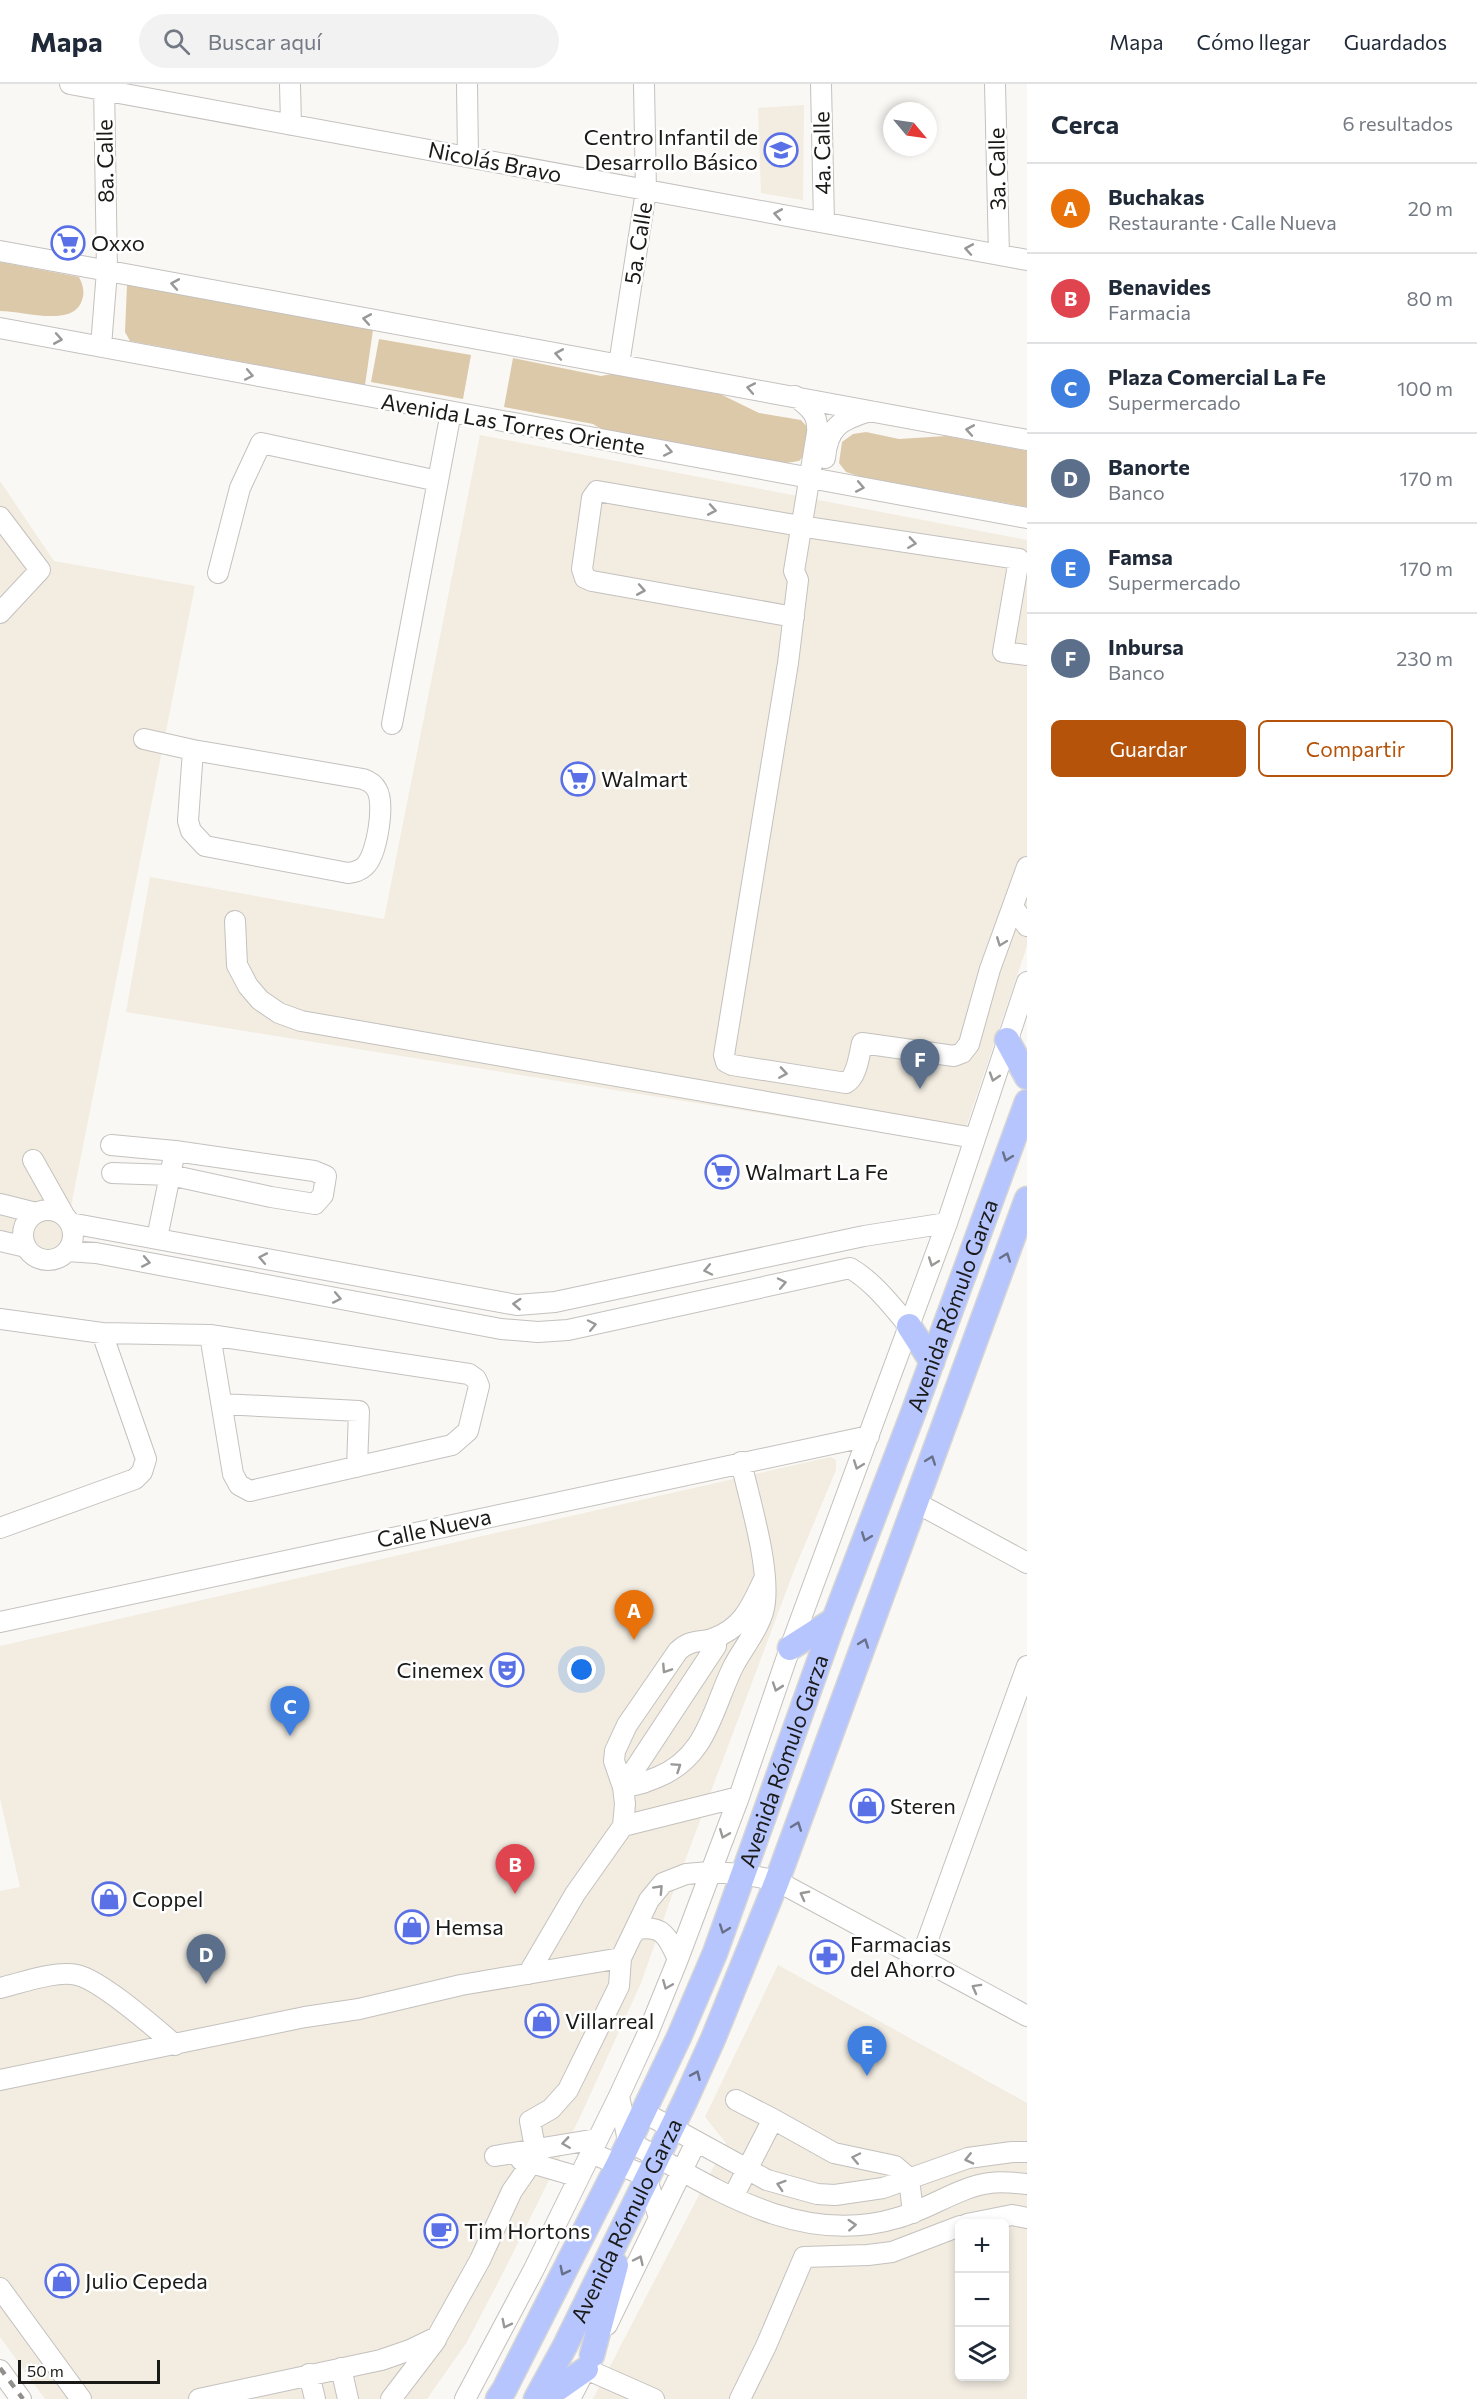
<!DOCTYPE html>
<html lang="es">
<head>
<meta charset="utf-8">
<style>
  body { margin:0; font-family:Commissioner,sans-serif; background:#f2f2f3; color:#1f2937 }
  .controls { position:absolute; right:18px; bottom:18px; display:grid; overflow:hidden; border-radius:9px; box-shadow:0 3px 9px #0003 }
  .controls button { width:54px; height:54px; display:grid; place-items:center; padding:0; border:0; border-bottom:2px solid #e0e1e3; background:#fff; color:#1f2937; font:30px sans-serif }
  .compass { position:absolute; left:883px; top:18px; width:54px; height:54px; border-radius:50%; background:#fff; box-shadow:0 3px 9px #0003; rotate:119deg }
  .scale { position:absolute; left:18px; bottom:15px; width:142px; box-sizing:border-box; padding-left:6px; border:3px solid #1a1a18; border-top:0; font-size:16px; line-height:21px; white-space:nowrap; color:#1a1a18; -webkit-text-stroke:4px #fff; paint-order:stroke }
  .you { position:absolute; left:582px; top:1586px; width:21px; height:21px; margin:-15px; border:4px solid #fff; border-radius:50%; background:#1a73e8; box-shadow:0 0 0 9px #1a73e833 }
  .badge { display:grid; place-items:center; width:39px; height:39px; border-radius:50%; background:#b45309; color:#fff; font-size:20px; font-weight:700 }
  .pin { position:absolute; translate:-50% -50px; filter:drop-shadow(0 2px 3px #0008) }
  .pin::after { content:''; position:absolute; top:32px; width:21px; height:18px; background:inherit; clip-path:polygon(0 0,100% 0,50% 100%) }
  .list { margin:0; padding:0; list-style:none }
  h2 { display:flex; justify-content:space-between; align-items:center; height:78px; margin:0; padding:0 24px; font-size:26px }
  h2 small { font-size:20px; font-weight:400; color:#747a83 }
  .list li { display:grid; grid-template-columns:39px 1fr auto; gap:18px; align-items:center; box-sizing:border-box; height:90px; padding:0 24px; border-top:2px solid #e0e1e3 }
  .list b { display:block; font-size:22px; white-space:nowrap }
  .list p { margin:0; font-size:20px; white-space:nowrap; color:#747a83 }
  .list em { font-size:20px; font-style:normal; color:#747a83 }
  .actions { display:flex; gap:12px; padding:18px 24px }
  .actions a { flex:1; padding:14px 0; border:2px solid #b45309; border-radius:9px; text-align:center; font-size:21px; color:#b45309 }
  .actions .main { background:#b45309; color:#fff }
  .icon { flex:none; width:33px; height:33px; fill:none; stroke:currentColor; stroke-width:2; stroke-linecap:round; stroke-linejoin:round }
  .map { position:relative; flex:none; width:1027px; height:2315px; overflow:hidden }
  header { display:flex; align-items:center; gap:36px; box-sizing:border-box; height:84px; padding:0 30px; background:#fff; border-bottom:2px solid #e0e1e3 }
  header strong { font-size:28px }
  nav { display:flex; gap:33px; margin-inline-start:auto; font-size:21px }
  .search { width:420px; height:54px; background:#f2f2f3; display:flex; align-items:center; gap:15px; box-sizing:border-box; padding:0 21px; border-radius:33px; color:#747a83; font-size:22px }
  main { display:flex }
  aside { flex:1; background:#fff }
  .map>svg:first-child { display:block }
</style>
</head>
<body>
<header>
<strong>Mapa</strong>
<div class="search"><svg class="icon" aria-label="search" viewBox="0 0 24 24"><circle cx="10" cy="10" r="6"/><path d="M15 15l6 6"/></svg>Buscar aquí</div>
<nav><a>Mapa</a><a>Cómo llegar</a><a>Guardados</a></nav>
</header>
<main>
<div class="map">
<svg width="1027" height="2315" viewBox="0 0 1027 2315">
  <rect width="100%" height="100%" fill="#faf8f4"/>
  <path fill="#f2ece1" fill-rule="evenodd" d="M804 21 803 116 761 109 758 24Z
    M480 351 1027 456V862L960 1061 126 928 150 793 384 835Z
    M0 397 54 477 195 502 61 1172 0 1161Z
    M830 1373 836 1376V1386L795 1484 671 1814 641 1899 580 2033 505 2185 467 2258 427 2315H45L0 2253V1807L20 1803 0 1714V1562Z
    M778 1881 1027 2019V2315H593L726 2059 705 2033ZM960 2140H1004V2292H960Z"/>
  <path fill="#dcc9aa" d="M0 178 79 193C83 201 85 208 82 216 74 244 23 227 0 227Z
    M137 200 373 246 365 301 130 257 125 248 127 201Z
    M379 255 471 271 463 315 371 298Z
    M513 274 601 292 612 290 720 310 759 329 801 336 809 345V366L799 377 786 379 601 345 593 340 504 323Z
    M866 348 899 355 946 352 1027 367V423L861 393 846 388 839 379 842 358 853 350Z"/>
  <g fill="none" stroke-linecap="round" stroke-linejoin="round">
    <g stroke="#c4c1be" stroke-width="22">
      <path id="minor" d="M70 0 1027 176
        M290 0 291 41
        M467 0 468 73
        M821 0 824 138
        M995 0 999 171
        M0 167 1027 356
        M0 244 1027 434
        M101 262 107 187 104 0
        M619 280 646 107 644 0
        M795 312C809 323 819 330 817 349L794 487 798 496 788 579 724 971 726 978 732 981 846 999C857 993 859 972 862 959L954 972 962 969 969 960 990 885 1027 783
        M825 374C828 342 841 336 870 327
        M0 433 40 486 0 529
        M813 444 1019 475 1003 568 1027 571
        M218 489 240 404 261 359 438 397
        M794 533 592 497 585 494 582 485 592 414 597 407 801 442
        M392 640 451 328
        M144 655 193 666 363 695C369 697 374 700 377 706 385 720 377 771 365 782 360 787 355 788 348 789L205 762 191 747 188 737 193 666
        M1013 823 1027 842
        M235 837 237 881 248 902 260 916 279 929 301 937 974 1054
        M111 1061 175 1067
        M33 1076 64 1131
        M112 1089 170 1091 271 1113 315 1120 323 1111 326 1092 314 1087 175 1067 157 1154
        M0 1120 36 1129
        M23 1151a25 25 0 1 1 50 0a25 25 0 1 1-50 0Z
        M70 1139 517 1221 555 1218 864 1152 947 1139
        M0 1157 26 1163
        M67 1167 96 1169 501 1245 538 1248 568 1246 850 1184C874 1198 891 1221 909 1242
        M0 1235 102 1249 210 1251 469 1290 476 1295 479 1302 468 1347 452 1361 250 1407 239 1401 233 1390 210 1251
        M222 1320 359 1327 357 1383
        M915 1418 1027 1479
        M0 1444 135 1395 142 1388 146 1375 102 1249
        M0 1538 869 1352
        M623 1703C636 1702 646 1698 658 1693 707 1673 712 1626 733 1583 743 1563 763 1541 765 1518 769 1479 750 1418 741 1378
        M623 1703 716 1562
        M623 1742 739 1713
        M632 1851 638 1845C664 1841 668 1854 678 1875
        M921 1874 1027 1582
        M528 1890 575 1810 623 1742 625 1720 623 1703 614 1677 615 1667 627 1641 678 1567C691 1555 698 1559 712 1555 744 1544 752 1520 765 1493
        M0 1904C21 1899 56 1886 77 1891 101 1896 155 1944 175 1961
        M0 1996 305 1933 359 1925 461 1901 621 1874
        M619 2012 628 2057C711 2102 798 2164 897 2134 927 2126 961 2102 990 2099 1002 2097 1015 2099 1027 2100
        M736 2016 773 2035
        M643 2028 767 2096 817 2110 835 2111 883 2104 968 2074 1012 2068H1027
        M591 2069 646 2092 659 2134
        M495 2072 597 2055
        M521 2076 579 2093
        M733 2113 773 2035 834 2069 895 2082 909 2094 913 2129
        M967 2140 1012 2131 1027 2134
        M0 2204 81 2315
        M607 2241 696 2058
        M341 2284 348 2315
        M586 2285 654 2315
        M0 2286 21 2315
        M309 2290 315 2315
        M199 2315 381 2276 410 2266 437 2253 480 2176 512 2107 532 2078 535 2064 530 2037 551 2025 568 2006 619 1902 621 1874 649 1816 663 1799 686 1790 709 1788 744 1790 777 1797 1027 1932
        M391 2315 436 2256
        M465 2315 533 2187 619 2012 648 1949 678 1875 739 1713 790 1564 947 1139 1027 898
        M570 2315 586 2284
        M740 2315 766 2262 804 2173 868 2171 892 2168 960 2142"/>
    </g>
    <g stroke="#d6d6d5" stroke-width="27">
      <g id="major">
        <path d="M1007 956 1027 993"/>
        <path d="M909 1242 932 1278"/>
        <path d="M790 1564 834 1536"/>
        <path d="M592 2271 616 2181"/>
        <path id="s1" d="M498 2315 504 2306 619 2079 679 1953 715 1869 834 1536 912 1332 1027 1018"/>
        <path id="s2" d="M536 2315 565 2262 685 2017 713 1955 777 1797 1027 1115"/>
        <path d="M543 2315 586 2285"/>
      </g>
    </g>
    <use href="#minor" stroke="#fff" stroke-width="20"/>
    <use href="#major" stroke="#b6c5fd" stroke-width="24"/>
    <path stroke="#91908c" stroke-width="4.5" stroke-dasharray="8 8" stroke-linecap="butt" d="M0 2284 23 2315"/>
  </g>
  <defs><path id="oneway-chevron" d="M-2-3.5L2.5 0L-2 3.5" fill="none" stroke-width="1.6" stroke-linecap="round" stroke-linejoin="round" transform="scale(1.5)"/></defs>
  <g stroke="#989897">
    <use href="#oneway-chevron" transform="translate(778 130) rotate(-170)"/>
    <use href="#oneway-chevron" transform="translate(969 165) rotate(-170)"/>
    <use href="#oneway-chevron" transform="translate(175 200) rotate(-170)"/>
    <use href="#oneway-chevron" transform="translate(367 235) rotate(-170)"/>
    <use href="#oneway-chevron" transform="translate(58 255) rotate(10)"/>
    <use href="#oneway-chevron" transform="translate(559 270) rotate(-170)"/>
    <use href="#oneway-chevron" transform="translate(249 291) rotate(11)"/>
    <use href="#oneway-chevron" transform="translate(751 304) rotate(-169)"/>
    <use href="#oneway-chevron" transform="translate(970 346) rotate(-170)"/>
    <use href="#oneway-chevron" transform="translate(668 367) rotate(11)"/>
    <use href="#oneway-chevron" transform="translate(860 403) rotate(11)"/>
    <use href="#oneway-chevron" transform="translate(712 426) rotate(10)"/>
    <use href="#oneway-chevron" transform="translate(912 459) rotate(8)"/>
    <use href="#oneway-chevron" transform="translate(641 506) rotate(10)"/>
    <use href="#oneway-chevron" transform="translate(1001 858) rotate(111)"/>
    <use href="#oneway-chevron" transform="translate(783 989) rotate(9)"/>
    <use href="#oneway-chevron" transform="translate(994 993) rotate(108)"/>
    <use href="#oneway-chevron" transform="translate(263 1174) rotate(-169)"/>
    <use href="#oneway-chevron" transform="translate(146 1178) rotate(11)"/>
    <use href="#oneway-chevron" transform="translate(933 1178) rotate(110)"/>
    <use href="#oneway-chevron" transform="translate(708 1186) rotate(168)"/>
    <use href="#oneway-chevron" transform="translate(782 1199) rotate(-12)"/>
    <use href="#oneway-chevron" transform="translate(337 1214) rotate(11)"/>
    <use href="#oneway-chevron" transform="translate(517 1220) rotate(-176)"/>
    <use href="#oneway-chevron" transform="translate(592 1241) rotate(-12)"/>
    <use href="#oneway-chevron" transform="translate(858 1381) rotate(110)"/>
    <use href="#oneway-chevron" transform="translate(666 1585) rotate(123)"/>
    <use href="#oneway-chevron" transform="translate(777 1603) rotate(109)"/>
    <use href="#oneway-chevron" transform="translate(677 1683) rotate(-34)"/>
    <use href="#oneway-chevron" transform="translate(724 1750) rotate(112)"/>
    <use href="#oneway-chevron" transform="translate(659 1805) rotate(-47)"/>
    <use href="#oneway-chevron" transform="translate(804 1811) rotate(-152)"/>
    <use href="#oneway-chevron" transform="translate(667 1901) rotate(112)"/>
    <use href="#oneway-chevron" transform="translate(976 1904) rotate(-151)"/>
    <use href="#oneway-chevron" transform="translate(566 2059) rotate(172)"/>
    <use href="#oneway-chevron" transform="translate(856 2074) rotate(-168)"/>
    <use href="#oneway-chevron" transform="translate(969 2075) rotate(167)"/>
    <use href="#oneway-chevron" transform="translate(781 2101) rotate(-162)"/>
    <use href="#oneway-chevron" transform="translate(852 2141) rotate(-3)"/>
    <use href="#oneway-chevron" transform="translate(639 2176) rotate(-65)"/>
    <use href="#oneway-chevron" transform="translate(506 2240) rotate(117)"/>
  </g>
  <g stroke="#68708a">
    <use href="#oneway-chevron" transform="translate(1007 1073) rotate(110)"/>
    <use href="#oneway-chevron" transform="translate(1006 1173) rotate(-70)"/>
    <use href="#oneway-chevron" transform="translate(931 1376) rotate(-70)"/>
    <use href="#oneway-chevron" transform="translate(866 1453) rotate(111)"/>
    <use href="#oneway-chevron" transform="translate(864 1559) rotate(-70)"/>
    <use href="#oneway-chevron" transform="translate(797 1742) rotate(-70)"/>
    <use href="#oneway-chevron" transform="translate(724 1845) rotate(110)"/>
    <use href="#oneway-chevron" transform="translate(696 1991) rotate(-66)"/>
    <use href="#oneway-chevron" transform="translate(564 2187) rotate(117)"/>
  </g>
  <defs>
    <g id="school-ring" transform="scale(1.725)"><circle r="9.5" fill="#fff" stroke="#5970e6" stroke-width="1.5"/><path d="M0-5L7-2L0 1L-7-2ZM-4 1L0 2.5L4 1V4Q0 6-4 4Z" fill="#5970e6"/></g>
    <g id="supermarket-ring" transform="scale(1.725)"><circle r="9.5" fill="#fff" stroke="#5970e6" stroke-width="1.5"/><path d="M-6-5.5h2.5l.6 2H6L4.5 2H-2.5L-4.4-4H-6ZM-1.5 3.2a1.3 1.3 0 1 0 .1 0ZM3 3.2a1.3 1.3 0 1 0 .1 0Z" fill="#5970e6"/></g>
    <g id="theatre-ring" transform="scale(1.725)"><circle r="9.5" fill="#fff" stroke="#5970e6" stroke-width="1.5"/><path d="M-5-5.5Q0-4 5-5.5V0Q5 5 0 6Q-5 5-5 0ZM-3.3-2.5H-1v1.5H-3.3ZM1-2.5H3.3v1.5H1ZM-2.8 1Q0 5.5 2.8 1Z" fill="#5970e6"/></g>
    <g id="shop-ring" transform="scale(1.725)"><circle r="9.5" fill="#fff" stroke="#5970e6" stroke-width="1.5"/><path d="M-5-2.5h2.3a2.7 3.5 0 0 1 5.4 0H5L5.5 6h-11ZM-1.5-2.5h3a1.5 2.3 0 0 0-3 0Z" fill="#5970e6"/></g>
    <g id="pharmacy-ring" transform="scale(1.725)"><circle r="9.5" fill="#fff" stroke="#5970e6" stroke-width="1.5"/><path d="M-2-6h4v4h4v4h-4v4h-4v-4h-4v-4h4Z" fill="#5970e6"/></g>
    <g id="cafe-ring" transform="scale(1.725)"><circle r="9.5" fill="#fff" stroke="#5970e6" stroke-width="1.5"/><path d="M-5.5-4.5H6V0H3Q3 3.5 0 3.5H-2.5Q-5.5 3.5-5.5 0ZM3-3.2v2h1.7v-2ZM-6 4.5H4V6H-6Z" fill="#5970e6"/></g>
  </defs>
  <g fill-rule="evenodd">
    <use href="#school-ring" x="781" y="66"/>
    <use href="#supermarket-ring" x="68" y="159"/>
    <use href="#supermarket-ring" x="578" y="695"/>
    <use href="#supermarket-ring" x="722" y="1088"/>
    <use href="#theatre-ring" x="507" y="1586"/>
    <use href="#shop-ring" x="867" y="1722"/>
    <use href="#shop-ring" x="109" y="1815"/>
    <use href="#shop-ring" x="412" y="1843"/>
    <use href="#pharmacy-ring" x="827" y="1873"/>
    <use href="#shop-ring" x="542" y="1937"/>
    <use href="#cafe-ring" x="441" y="2147"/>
    <use href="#shop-ring" x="62" y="2197"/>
  </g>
  <g text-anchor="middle" stroke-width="5" stroke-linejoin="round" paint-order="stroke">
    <g font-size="22" fill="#1a1a18" stroke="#fff" text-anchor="start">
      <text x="758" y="61" text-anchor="end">Centro Infantil de<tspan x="758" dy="25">Desarrollo Básico</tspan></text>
      <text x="91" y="167">Oxxo</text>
      <text x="601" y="703">Walmart</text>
      <text x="745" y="1096">Walmart La Fe</text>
      <text x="484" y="1594" text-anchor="end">Cinemex</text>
      <text x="890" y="1730">Steren</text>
      <text x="132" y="1823">Coppel</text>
      <text x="435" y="1851">Hemsa</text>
      <text x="850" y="1868">Farmacias<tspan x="850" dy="25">del Ahorro</tspan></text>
      <text x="565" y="1945">Villarreal</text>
      <text x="464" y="2155">Tim Hortons</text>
      <text x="85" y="2205">Julio Cepeda</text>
    </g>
    <g font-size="22" fill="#1a1a18" stroke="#fff">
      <text transform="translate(822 69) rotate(-91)" y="8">4a. Calle</text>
      <text transform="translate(105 77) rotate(-91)" y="8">8a. Calle</text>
      <text transform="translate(495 78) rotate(11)" y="8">Nicolás Bravo</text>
      <text transform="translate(997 85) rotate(-91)" y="8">3a. Calle</text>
      <text transform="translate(638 159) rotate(-81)" y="8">5a. Calle</text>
      <text transform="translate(513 340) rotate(10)" y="8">Avenida Las Torres Oriente</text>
      <text dy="8" stroke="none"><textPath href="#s1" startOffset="1186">Avenida Rómulo Garza</textPath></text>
      <text transform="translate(434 1444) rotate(-12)" y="8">Calle Nueva</text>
      <text dy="8" stroke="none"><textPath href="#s1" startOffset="700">Avenida Rómulo Garza</textPath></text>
      <text dy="8" stroke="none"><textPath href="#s2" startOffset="200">Avenida Rómulo Garza</textPath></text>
    </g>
  </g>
</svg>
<div class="controls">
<button>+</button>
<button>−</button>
<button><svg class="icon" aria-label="layers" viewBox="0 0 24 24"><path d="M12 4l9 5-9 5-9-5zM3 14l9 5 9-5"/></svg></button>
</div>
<svg class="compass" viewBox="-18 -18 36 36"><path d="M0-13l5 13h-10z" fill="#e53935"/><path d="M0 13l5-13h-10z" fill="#747a83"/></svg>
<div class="scale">50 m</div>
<div class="you"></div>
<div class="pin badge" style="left:634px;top:1556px;background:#e8710a">A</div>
<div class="pin badge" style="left:515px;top:1810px;background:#e0444e">B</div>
<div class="pin badge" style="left:290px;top:1652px;background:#3f7fe0">C</div>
<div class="pin badge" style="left:206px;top:1900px;background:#5c6f8a">D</div>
<div class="pin badge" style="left:867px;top:1992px;background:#3f7fe0">E</div>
<div class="pin badge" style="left:920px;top:1005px;background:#5c6f8a">F</div>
</div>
<aside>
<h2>Cerca<small>6 resultados</small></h2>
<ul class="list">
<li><span class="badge" style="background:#e8710a">A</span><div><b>Buchakas</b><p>Restaurante · Calle Nueva</p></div><em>20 m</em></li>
<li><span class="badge" style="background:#e0444e">B</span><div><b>Benavides</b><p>Farmacia</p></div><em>80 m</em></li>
<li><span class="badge" style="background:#3f7fe0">C</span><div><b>Plaza Comercial La Fe</b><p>Supermercado</p></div><em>100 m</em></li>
<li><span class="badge" style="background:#5c6f8a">D</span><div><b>Banorte</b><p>Banco</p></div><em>170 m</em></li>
<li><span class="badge" style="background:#3f7fe0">E</span><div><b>Famsa</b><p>Supermercado</p></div><em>170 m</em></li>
<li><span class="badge" style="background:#5c6f8a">F</span><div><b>Inbursa</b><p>Banco</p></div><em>230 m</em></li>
</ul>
<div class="actions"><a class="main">Guardar</a><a>Compartir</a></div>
</aside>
</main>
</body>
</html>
